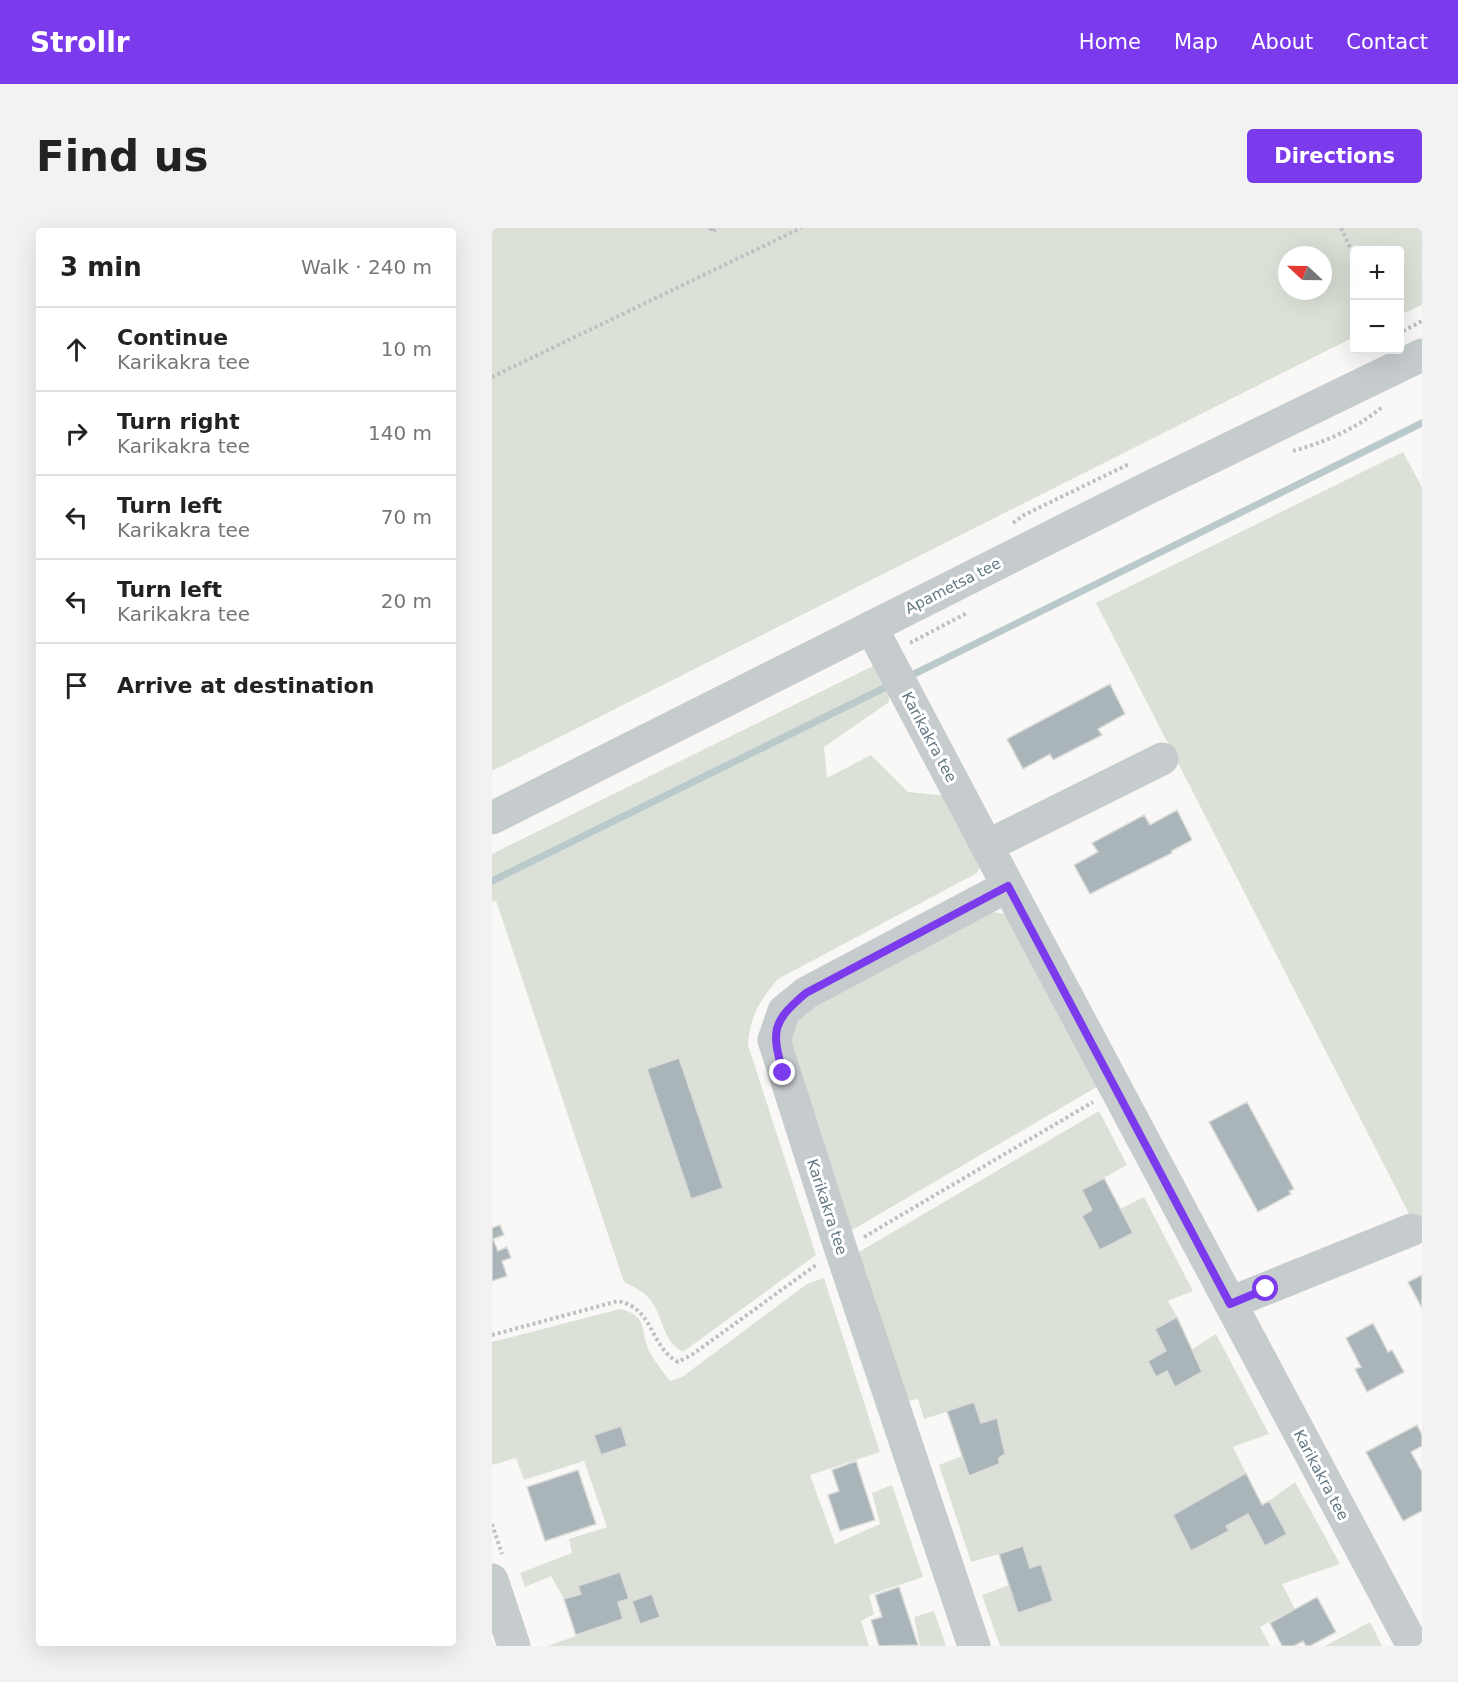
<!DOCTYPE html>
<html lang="en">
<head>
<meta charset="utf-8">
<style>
  body { margin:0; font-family:"DejaVu Sans",sans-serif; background:#f2f2f2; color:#222 }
  .controls { position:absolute; right:18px; top:18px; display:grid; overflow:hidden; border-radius:6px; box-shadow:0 6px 24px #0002 }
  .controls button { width:54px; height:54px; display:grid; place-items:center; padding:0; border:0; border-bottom:2px solid #e0e0e0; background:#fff; color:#222; font:30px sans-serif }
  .compass { position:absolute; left:786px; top:18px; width:54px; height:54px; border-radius:50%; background:#fff; box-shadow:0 6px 24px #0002; rotate:292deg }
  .stop { position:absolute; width:18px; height:18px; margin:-14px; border:4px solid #7c3aed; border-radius:50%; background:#fff }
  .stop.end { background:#7c3aed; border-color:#fff; box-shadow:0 2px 6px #0008 }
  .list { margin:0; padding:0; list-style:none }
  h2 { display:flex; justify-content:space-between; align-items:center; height:78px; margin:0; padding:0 24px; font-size:26px }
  h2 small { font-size:20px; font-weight:400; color:#767676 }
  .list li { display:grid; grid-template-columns:39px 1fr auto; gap:18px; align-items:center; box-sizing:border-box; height:84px; padding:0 24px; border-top:2px solid #e0e0e0 }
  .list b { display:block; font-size:22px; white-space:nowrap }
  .list p { margin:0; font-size:20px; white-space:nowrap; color:#767676 }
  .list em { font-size:20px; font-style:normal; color:#767676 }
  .icon { flex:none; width:33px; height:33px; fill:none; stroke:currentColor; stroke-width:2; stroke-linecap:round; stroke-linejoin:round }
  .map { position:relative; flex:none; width:930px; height:1418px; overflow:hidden; border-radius:6px }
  header { display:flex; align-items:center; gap:36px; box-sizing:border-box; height:84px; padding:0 30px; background:#7c3aed; color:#fff }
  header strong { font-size:28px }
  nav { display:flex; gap:33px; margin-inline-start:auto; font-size:21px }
  .intro { display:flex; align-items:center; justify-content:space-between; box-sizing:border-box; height:144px; padding:0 36px }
  h1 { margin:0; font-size:42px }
  .button { padding:15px 27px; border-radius:6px; background:#7c3aed; color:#fff; font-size:21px; font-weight:700 }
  main { display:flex; gap:36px; padding:0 36px }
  aside { flex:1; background:#fff; border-radius:6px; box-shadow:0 6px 24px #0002 }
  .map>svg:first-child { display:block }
</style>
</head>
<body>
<header>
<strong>Strollr</strong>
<nav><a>Home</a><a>Map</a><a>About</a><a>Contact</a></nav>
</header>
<div class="intro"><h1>Find us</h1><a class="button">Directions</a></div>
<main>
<aside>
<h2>3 min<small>Walk · 240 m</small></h2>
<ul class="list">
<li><svg class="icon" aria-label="ahead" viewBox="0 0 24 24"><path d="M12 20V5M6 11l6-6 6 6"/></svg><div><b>Continue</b><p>Karikakra tee</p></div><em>10 m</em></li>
<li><svg class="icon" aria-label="right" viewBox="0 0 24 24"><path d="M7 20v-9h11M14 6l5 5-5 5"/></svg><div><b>Turn right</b><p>Karikakra tee</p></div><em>140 m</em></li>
<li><svg class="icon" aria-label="left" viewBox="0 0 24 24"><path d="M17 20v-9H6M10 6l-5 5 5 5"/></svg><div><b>Turn left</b><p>Karikakra tee</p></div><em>70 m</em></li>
<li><svg class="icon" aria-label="left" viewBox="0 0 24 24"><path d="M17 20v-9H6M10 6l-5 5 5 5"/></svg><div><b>Turn left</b><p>Karikakra tee</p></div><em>20 m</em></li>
<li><svg class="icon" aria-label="arrive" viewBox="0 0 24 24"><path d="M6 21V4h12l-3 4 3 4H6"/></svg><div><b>Arrive at destination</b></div></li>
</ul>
</aside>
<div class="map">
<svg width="930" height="1418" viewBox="0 0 930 1418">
  <rect width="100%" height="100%" fill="#f9f8f6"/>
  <path fill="#dbe1d7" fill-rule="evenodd" d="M0 0H930V77L908 87V22H862V109L0 543ZM795 27H831V63H795Z
    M911 224 930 259V1011L604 375Z
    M385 436 396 451 397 474 332 519 335 550 379 527 416 564 456 568 490 635 485 645 286 751C266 775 259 786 256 817L324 1027 191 1124C170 1113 172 1090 159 1073 152 1063 142 1059 132 1054L4 673 0 674V626Z
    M490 684 510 685 526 695 608 857 355 1005 298 809 311 784Z
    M607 883 635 937 590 962 600 982 590 988 607 1021 628 981 652 969 701 1063 676 1073 685 1089 663 1101 674 1123 664 1148 675 1143 684 1158 710 1144 699 1122 724 1106 777 1206 741 1219 754 1245 681 1287 737 1303 734 1298 756 1286 773 1318 795 1306 777 1273 803 1254 848 1336 790 1356 803 1381 768 1399 778 1418H508L490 1367 517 1357 526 1384 561 1373 549 1337 538 1340 531 1319 479 1334 447 1237 470 1228 477 1248 507 1236V1230L513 1226 505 1191 489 1195 482 1175 432 1191 426 1171 411 1174 362 1027Z
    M332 1050 388 1224 318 1247 343 1316 388 1296 380 1265 400 1257 431 1349 377 1367 382 1386 369 1393 377 1418H56L131 1391 126 1374 136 1371 89 1366 72 1371 59 1348 33 1359 28 1345 80 1325 77 1311 115 1299 92 1233 32 1252 24 1230 0 1237V1114L128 1081C158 1088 147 1103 158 1125 164 1135 171 1144 178 1153L190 1149 315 1056ZM160 1366 168 1389 148 1395 141 1373Z
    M442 1383 454 1418H428L422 1389Z
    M878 1394 890 1418H833Z"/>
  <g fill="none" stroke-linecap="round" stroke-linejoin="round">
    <path stroke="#bacacc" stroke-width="7" d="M416 449 930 195
      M0 653 400 456"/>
  </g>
  <path fill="#aab5ba" stroke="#dadad8" stroke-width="1.5" d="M618 456 633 486 606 501 610 507 561 532 558 526 531 541 515 511Z
    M685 582 700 612 679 623 680 625 598 666 582 637 606 624 600 615 652 587 658 597Z
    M187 830 231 960 199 971 155 841Z
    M755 874 802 961 797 963 799 966 766 984 717 894Z
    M612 950 641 1005 608 1022 590 988 600 982 590 962Z
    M8 997 12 1007 1 1011 6 1023 15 1019 19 1030 10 1033 15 1048 0 1053V1000Z
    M930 1047V1080L916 1054Z
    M685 1089 710 1144 683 1159 675 1143 664 1149 656 1133 674 1123 663 1101Z
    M881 1095 896 1124 900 1122 912 1144 875 1164 863 1141 869 1139 854 1110Z
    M482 1174 489 1195 505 1190 513 1226 507 1230V1236L477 1248 455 1183Z
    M925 1197 930 1207V1218L919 1224 930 1244V1283L911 1293 874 1224Z
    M129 1198 135 1218 109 1227 102 1207Z
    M364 1233 383 1292 348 1303 336 1267 347 1263 340 1242Z
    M86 1242 104 1296 53 1313 35 1259Z
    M754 1245 770 1277 777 1273 795 1306 773 1318 756 1286 734 1298 737 1303 699 1323 681 1287Z
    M531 1318 538 1340 549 1336 561 1373 526 1385 507 1326Z
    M128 1344 137 1371 126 1374 131 1391 84 1407 72 1371 89 1366 86 1358Z
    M407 1359 426 1417 387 1418 379 1392 390 1389 383 1367Z
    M160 1366 168 1389 148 1396 140 1373Z
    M825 1369 844 1404 818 1418H814L811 1413 802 1418H790L778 1395Z"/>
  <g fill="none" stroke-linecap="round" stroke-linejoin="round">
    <path stroke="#bdc1c3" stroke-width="4" stroke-dasharray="3 3" stroke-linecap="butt" d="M218 0 220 4 227 0
      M849 0 862 28
      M911 103 930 93
      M0 149 309 0
      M801 223C833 214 864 201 890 179
      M521 295 532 287 637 236
      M418 415 475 385
      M372 1009 601 874
      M0 1107 126 1073C163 1081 157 1118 186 1134L201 1126 324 1037
      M0 1296 10 1326"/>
    <path stroke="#c6cbce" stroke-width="33" d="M379 399 516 658
      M0 590 656 260 930 127
      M495 618 670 531
      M738 1075 919 1002
      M0 1352 22 1418
      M482 1418 349 1022 282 812 292 783 314 765 516 658 921 1418"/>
  </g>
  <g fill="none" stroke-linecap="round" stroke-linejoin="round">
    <path stroke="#7c3aed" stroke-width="8" d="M291 845C279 802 280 794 314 765L516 658 738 1076 774 1061"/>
  </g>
  <g text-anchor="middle" stroke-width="6" stroke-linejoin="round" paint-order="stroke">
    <g font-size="15" fill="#627883" stroke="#fff">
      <text transform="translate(461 358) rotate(-27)" y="5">Apametsa tee</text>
      <text transform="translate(437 509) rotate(62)" y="5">Karikakra tee</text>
      <text transform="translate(335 979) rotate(72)" y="5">Karikakra tee</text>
      <text transform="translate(829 1247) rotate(62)" y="5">Karikakra tee</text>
    </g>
  </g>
</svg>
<div class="controls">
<button>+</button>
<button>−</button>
</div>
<svg class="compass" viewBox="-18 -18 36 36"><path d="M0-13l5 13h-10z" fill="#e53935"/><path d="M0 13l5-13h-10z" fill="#767676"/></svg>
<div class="stop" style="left:774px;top:1061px"></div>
<div class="stop end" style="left:291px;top:845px"></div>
</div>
</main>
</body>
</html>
